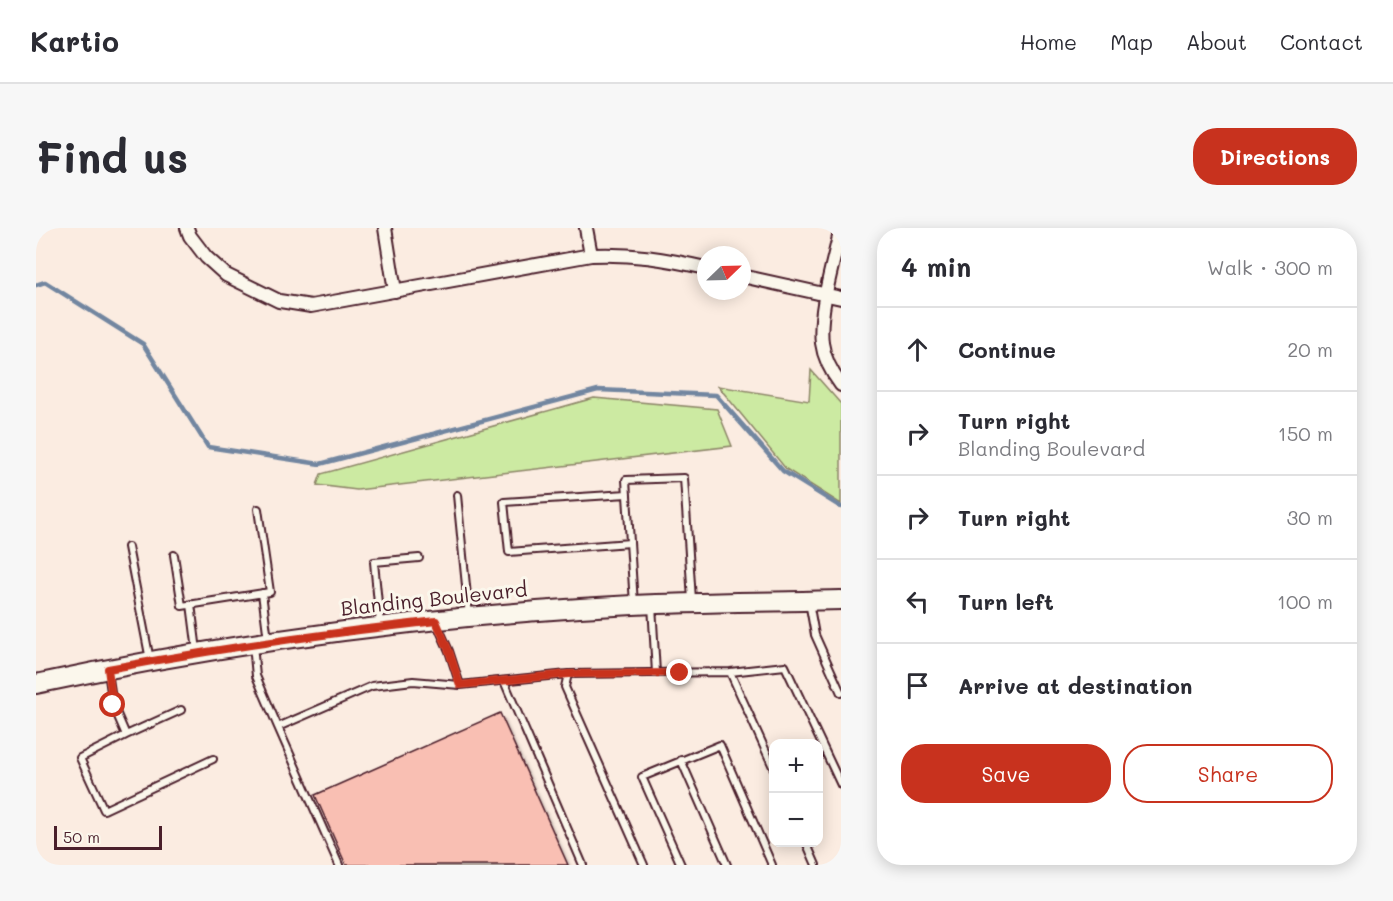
<!DOCTYPE html>
<html lang="en">
<head>
<meta charset="utf-8">
<style>
  body { margin:0; font-family:Mali,sans-serif; background:#f7f7f7; color:#2b2b33 }
  .controls { position:absolute; right:18px; bottom:18px; display:grid; overflow:hidden; border-radius:12px; box-shadow:0 3px 15px #0003 }
  .controls button { width:54px; height:54px; display:grid; place-items:center; padding:0; border:0; border-bottom:2px solid #e1e1e2; background:#fff; color:#2b2b33; font:30px sans-serif }
  .compass { position:absolute; left:661px; top:18px; width:54px; height:54px; border-radius:50%; background:#fff; box-shadow:0 3px 15px #0003; rotate:67deg }
  .scale { position:absolute; left:18px; bottom:15px; width:108px; box-sizing:border-box; padding-left:6px; border:3px solid #4a1f2b; border-top:0; font-size:16px; line-height:21px; white-space:nowrap; color:#4a1f2b; -webkit-text-stroke:4px #fbf7ec; paint-order:stroke }
  .stop { position:absolute; width:18px; height:18px; margin:-14px; border:4px solid #c8321e; border-radius:50%; background:#fff }
  .stop.end { background:#c8321e; border-color:#fff; box-shadow:0 2px 6px #0008 }
  .list { margin:0; padding:0; list-style:none }
  h2 { display:flex; justify-content:space-between; align-items:center; height:78px; margin:0; padding:0 24px; font-size:26px }
  h2 small { font-size:20px; font-weight:400; color:#7c7c81 }
  .list li { display:grid; grid-template-columns:39px 1fr auto; gap:18px; align-items:center; box-sizing:border-box; height:84px; padding:0 24px; border-top:2px solid #e1e1e2 }
  .list b { display:block; font-size:22px; white-space:nowrap }
  .list p { margin:0; font-size:20px; white-space:nowrap; color:#7c7c81 }
  .list em { font-size:20px; font-style:normal; color:#7c7c81 }
  .actions { display:flex; gap:12px; padding:18px 24px }
  .actions a { flex:1; padding:14px 0; border:2px solid #c8321e; border-radius:24px; text-align:center; font-size:21px; color:#c8321e }
  .actions .main { background:#c8321e; color:#fff }
  .icon { flex:none; width:33px; height:33px; fill:none; stroke:currentColor; stroke-width:2; stroke-linecap:round; stroke-linejoin:round }
  .map { position:relative; flex:none; width:805px; height:637px; overflow:hidden; border-radius:24px }
  header { display:flex; align-items:center; gap:36px; box-sizing:border-box; height:84px; padding:0 30px; background:#fff; border-bottom:2px solid #e1e1e2 }
  header strong { font-size:28px }
  nav { display:flex; gap:33px; margin-inline-start:auto; font-size:21px }
  .intro { display:flex; align-items:center; justify-content:space-between; box-sizing:border-box; height:144px; padding:0 36px }
  h1 { margin:0; font-size:42px }
  .button { padding:15px 27px; border-radius:24px; background:#c8321e; color:#fff; font-size:21px; font-weight:700 }
  main { display:flex; gap:36px; padding:0 36px }
  aside { flex:1; background:#fff; border-radius:24px; box-shadow:0 3px 15px #0003 }
  .map>svg:first-child { display:block }
</style>
</head>
<body>
<header>
<strong>Kartio</strong>
<nav><a>Home</a><a>Map</a><a>About</a><a>Contact</a></nav>
</header>
<div class="intro"><h1>Find us</h1><a class="button">Directions</a></div>
<main>
<div class="map">
<svg width="805" height="637" viewBox="0 0 805 637">
  <defs>
    <filter id="shadow"><feDropShadow dx="3.5" dy="6" stdDeviation="1.5" flood-color="#0004"/></filter>
  </defs>
  <rect width="100%" height="100%" fill="#fbece1"/>
  <filter id="ink" filterUnits="userSpaceOnUse"><feTurbulence type="fractalNoise" baseFrequency=".0167" numOctaves="2"/><feDisplacementMap in="SourceGraphic" scale="12" xChannelSelector="R" yChannelSelector="G"/><feConvolveMatrix kernelMatrix="1 2 1 2 8 2 1 2 1" color-interpolation-filters="sRGB"/></filter>
  <g filter="url(#ink)">
    <path fill="#cceaa2" stroke="#8b8466" stroke-width="1.5" d="M775 142 805 176V276L750 241 682 158 773 173Z
      M558 170 681 181 696 218 321 262 281 257 285 246Z"/>
    <g fill="none" stroke-linecap="round" stroke-linejoin="round">
      <path stroke="#7286a0" stroke-width="4.5" d="M0 57 9 54 107 116 172 219 284 236 562 162 680 167 747 243 805 279"/>
    </g>
    <path fill="#f9bfb3" stroke="#4a1f2b" stroke-width="1.5" filter="url(#shadow)" d="M464 485 532 637H310L279 567Z"/>
    <g fill="none" stroke-linecap="round" stroke-linejoin="round">
      <g stroke="#4a1f2b" stroke-width="10">
        <path id="service" d="M591 266 468 274 473 324 594 315
          M421 267 433 388
          M92 319 114 432
          M138 327 146 378 234 364 222 281
          M226 365 232 412
          M773 374 779 407 805 465
          M155 376 161 423
          M598 376 590 252 648 250 656 372
          M616 377 620 445
          M344 396 338 334 383 330
          M401 396 413 423 424 457
          M217 417 220 448 242 499
          M72 444 77 477 90 507 44 530 68 582 177 531
          M694 444 738 541
          M532 446 529 459 608 637
          M468 453 547 637
          M90 507 145 482
          M645 532 691 637
          M770 614 780 637
          M303 637 242 499 336 458 377 453 424 457 532 446 694 444 749 438 805 557
          M645 637 606 549 684 517 736 637"/>
      </g>
      <g stroke="#4a1f2b" stroke-width="16">
        <path id="minor" d="M151 0 154 8 170 29 190 47 243 73 275 78 555 27C596 25 630 31 670 40
          M349 0 359 63
          M550 0 555 27
          M805 0C798 33 782 83 786 115 788 130 796 145 805 157
          M706 48 805 70"/>
      </g>
      <g stroke="#4a1f2b" stroke-width="22">
        <path id="primary" d="M0 456C196 414 396 387 597 377 666 374 736 374 805 372"/>
      </g>
      <use href="#service" stroke="#fbf7ec" stroke-width="6"/>
      <use href="#minor" stroke="#fbf7ec" stroke-width="12"/>
      <use href="#primary" stroke="#fbf7ec" stroke-width="18"/>
    </g>
  </g>
  <g fill="none" stroke-linecap="round" stroke-linejoin="round" filter="url(#ink)">
    <path stroke="#c8321e" stroke-width="8" d="M77 477 72 441C181 421 290 405 400 393L413 423 424 457 532 446 644 445"/>
  </g>
  <g text-anchor="middle" stroke-width="6" stroke-linejoin="round" paint-order="stroke">
    <g font-size="20" fill="#4a1f2b" stroke="#fbf7ec">
      <text transform="translate(398 371) rotate(-6)" y="7">Blanding Boulevard</text>
    </g>
  </g>
</svg>
<div class="controls">
<button>+</button>
<button>−</button>
</div>
<svg class="compass" viewBox="-18 -18 36 36"><path d="M0-13l5 13h-10z" fill="#e53935"/><path d="M0 13l5-13h-10z" fill="#7c7c81"/></svg>
<div class="scale">50 m</div>
<div class="stop" style="left:77px;top:477px"></div>
<div class="stop end" style="left:644px;top:445px"></div>
</div>
<aside>
<h2>4 min<small>Walk · 300 m</small></h2>
<ul class="list">
<li><svg class="icon" aria-label="ahead" viewBox="0 0 24 24"><path d="M12 20V5M6 11l6-6 6 6"/></svg><div><b>Continue</b></div><em>20 m</em></li>
<li><svg class="icon" aria-label="right" viewBox="0 0 24 24"><path d="M7 20v-9h11M14 6l5 5-5 5"/></svg><div><b>Turn right</b><p>Blanding Boulevard</p></div><em>150 m</em></li>
<li><svg class="icon" aria-label="right" viewBox="0 0 24 24"><path d="M7 20v-9h11M14 6l5 5-5 5"/></svg><div><b>Turn right</b></div><em>30 m</em></li>
<li><svg class="icon" aria-label="left" viewBox="0 0 24 24"><path d="M17 20v-9H6M10 6l-5 5 5 5"/></svg><div><b>Turn left</b></div><em>100 m</em></li>
<li><svg class="icon" aria-label="arrive" viewBox="0 0 24 24"><path d="M6 21V4h12l-3 4 3 4H6"/></svg><div><b>Arrive at destination</b></div></li>
</ul>
<div class="actions"><a class="main">Save</a><a>Share</a></div>
</aside>
</main>
</body>
</html>
